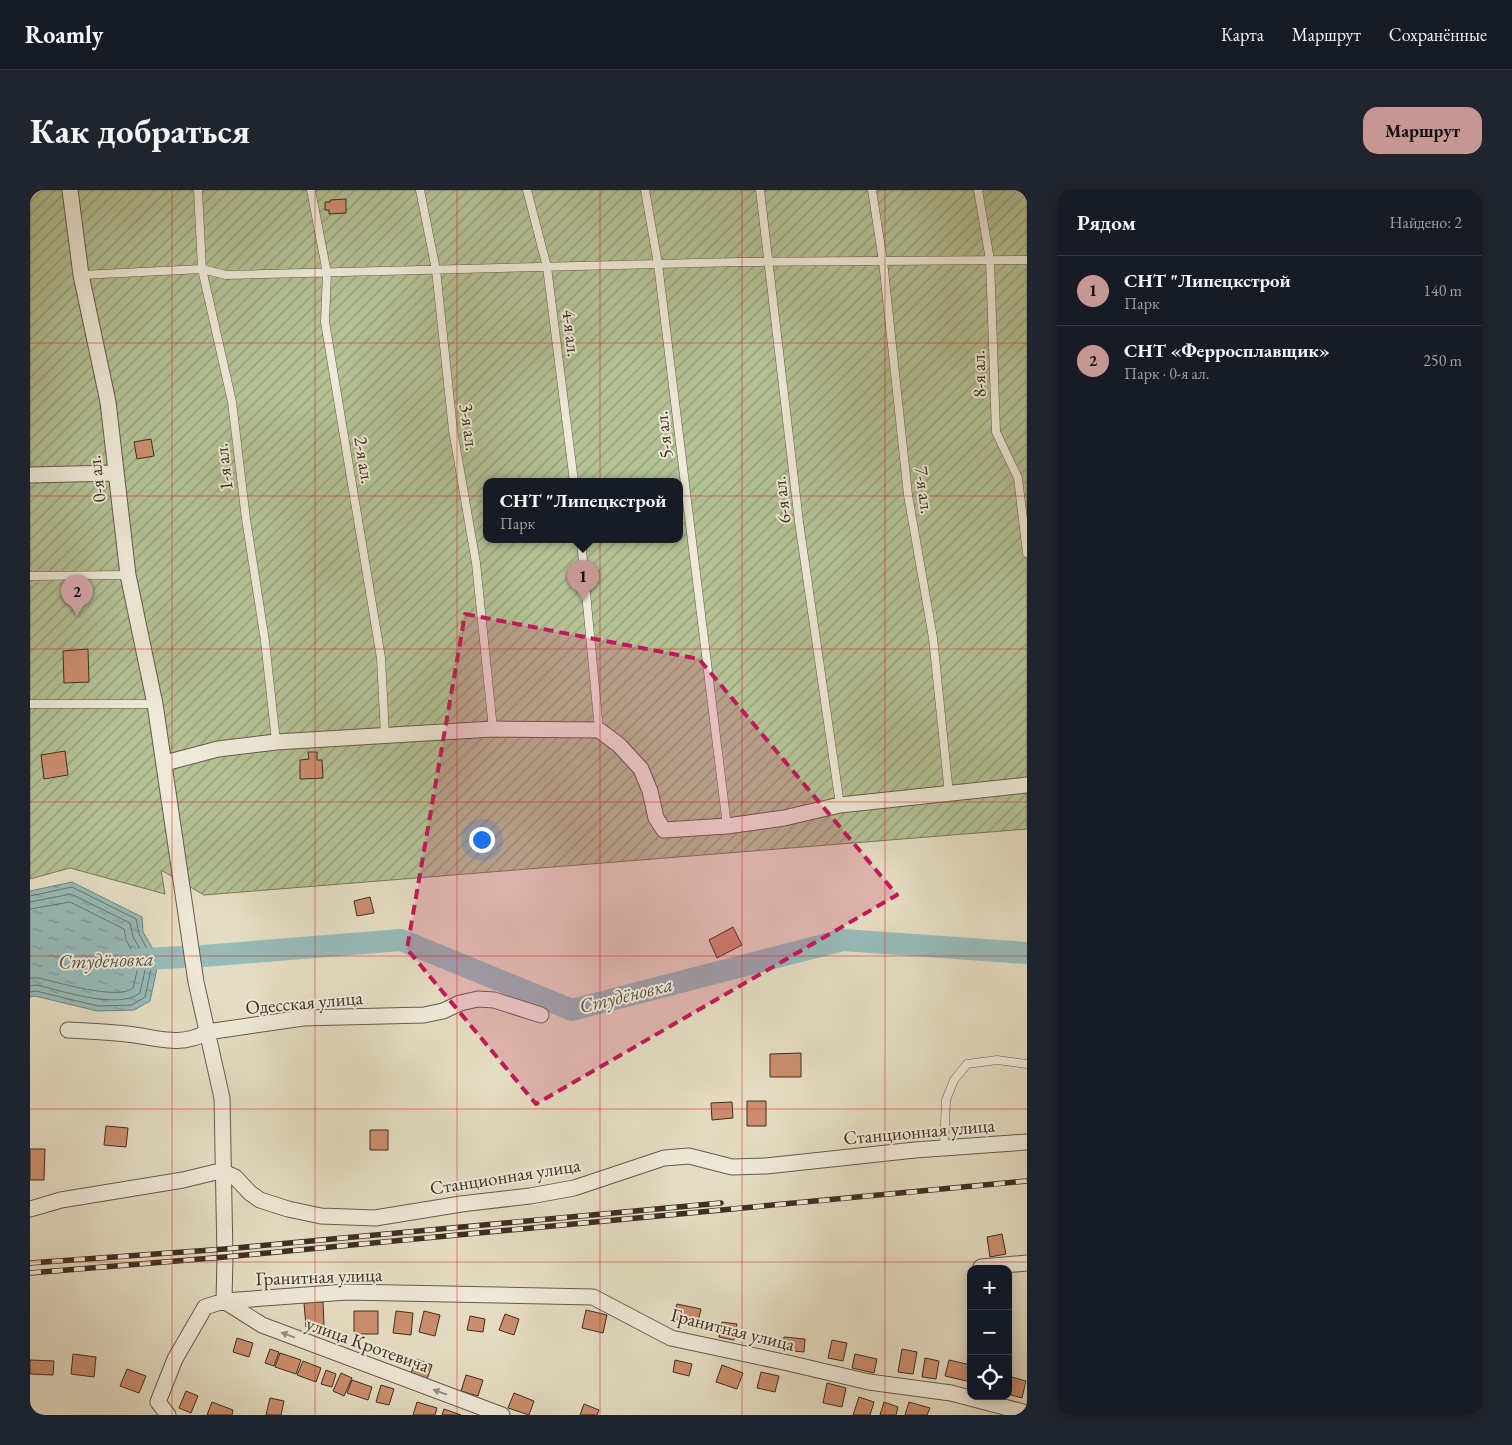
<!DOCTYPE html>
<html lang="ru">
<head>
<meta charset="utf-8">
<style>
  body { margin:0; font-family:"EB Garamond",serif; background:#20242c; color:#f1f3f6 }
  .controls { position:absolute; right:15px; bottom:15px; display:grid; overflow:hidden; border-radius:10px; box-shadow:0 2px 12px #0003 }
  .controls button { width:45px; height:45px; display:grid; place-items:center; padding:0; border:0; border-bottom:1px solid #363941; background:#171b24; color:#f1f3f6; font:25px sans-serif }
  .you { position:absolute; left:451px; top:649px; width:18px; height:18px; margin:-12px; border:4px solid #fff; border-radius:50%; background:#1a73e8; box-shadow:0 0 0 8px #1a73e833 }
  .badge { display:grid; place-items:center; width:32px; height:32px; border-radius:50%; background:#c59692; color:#111; font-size:16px; font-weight:700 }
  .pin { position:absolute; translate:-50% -41px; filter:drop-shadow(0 1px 2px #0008) }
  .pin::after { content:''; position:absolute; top:26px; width:18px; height:15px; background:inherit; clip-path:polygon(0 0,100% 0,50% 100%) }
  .popup { position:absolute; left:453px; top:288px; width:200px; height:65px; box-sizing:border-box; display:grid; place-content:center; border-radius:10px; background:#171b24; filter:drop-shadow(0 1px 4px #0005); font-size:16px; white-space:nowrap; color:#9ea1a6 }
  .popup b { font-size:19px; color:#f1f3f6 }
  .popup::after { content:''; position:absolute; left:50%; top:100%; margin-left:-10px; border:10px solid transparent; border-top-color:#171b24 }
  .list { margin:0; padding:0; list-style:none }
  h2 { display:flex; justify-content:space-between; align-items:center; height:65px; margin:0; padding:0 20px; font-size:21px }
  h2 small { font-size:16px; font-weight:400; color:#9ea1a6 }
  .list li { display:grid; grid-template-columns:32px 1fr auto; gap:15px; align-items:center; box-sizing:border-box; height:70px; padding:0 20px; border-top:1px solid #363941 }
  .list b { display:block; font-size:19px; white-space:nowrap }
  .list p { margin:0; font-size:16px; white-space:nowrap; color:#9ea1a6 }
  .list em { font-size:16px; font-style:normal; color:#9ea1a6 }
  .icon { flex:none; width:28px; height:28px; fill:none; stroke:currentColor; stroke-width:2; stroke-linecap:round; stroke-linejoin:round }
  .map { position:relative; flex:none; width:997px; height:1225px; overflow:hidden; border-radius:15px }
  header { display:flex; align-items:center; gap:30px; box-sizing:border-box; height:70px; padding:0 25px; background:#171b24; border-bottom:1px solid #363941 }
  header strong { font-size:24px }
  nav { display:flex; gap:28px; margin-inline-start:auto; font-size:18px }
  .intro { display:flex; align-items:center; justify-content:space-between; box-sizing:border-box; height:120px; padding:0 30px }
  h1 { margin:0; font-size:35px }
  .button { padding:12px 22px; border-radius:15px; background:#c59692; color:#111; font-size:18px; font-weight:700 }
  main { display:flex; gap:30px; padding:0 30px }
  aside { flex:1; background:#171b24; border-radius:15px; box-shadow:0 2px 12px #0003 }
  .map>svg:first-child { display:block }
</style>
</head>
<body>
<header>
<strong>Roamly</strong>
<nav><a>Карта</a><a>Маршрут</a><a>Сохранённые</a></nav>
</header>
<div class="intro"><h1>Как добраться</h1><a class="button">Маршрут</a></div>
<main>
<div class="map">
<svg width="997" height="1225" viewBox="0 0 997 1225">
  <defs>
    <pattern id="garden-furrows" width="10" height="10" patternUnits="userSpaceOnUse" patternTransform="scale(1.25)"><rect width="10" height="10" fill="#b3c195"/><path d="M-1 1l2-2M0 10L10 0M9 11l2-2" fill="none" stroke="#939d79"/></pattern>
    <pattern id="water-ripples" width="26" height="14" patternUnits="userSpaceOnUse" patternTransform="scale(1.25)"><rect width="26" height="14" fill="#97bbb9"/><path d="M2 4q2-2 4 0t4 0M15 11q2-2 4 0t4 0" fill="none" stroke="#7d9896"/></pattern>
  </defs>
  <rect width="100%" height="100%" fill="#e5ddc3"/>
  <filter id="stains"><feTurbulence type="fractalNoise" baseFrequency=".004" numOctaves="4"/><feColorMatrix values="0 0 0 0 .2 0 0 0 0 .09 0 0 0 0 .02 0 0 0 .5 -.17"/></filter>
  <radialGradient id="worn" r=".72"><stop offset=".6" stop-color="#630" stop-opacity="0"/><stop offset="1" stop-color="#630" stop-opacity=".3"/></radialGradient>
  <path fill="url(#garden-furrows)" stroke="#78785b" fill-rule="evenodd" d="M0 0H997V639L174 705 131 680 135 704 40 678 0 689ZM457 292H649V350H457Z"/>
  <path fill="url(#water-ripples)" stroke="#73837c" d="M42 692 112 727 113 742 129 769 120 811 104 820 67 821 5 806 0 807V701Z"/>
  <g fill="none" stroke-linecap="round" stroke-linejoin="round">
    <path stroke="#6a746d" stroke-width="1" d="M0 706 42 697 106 729 109 744 123 770 115 807 102 815 68 816 6 801 0 802
      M0 712 41 704 100 733 103 747 117 771 110 803C88 820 33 801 7 795L0 796
      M0 719 40 712 94 739 96 750 109 773 103 798C88 811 28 792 8 788H0"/>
    <path stroke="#97bbb9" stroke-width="22" d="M173 766 371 750 542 820 813 750 997 763
      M98 770 152 767"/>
  </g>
  <path fill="#cb8e6e" stroke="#3e2e21" d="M316 9V23L299 24V20H295V12H300V10Z
    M121 249 124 266 107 269 104 252Z
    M58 459 59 492 34 493 33 461Z
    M35 561 38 585 14 589 11 565Z
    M278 562H287V570H292L293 588 270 589V570L279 569Z
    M340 707 344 723 327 726 324 711Z
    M703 737 712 755 687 768 679 750Z
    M771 863V887H740V864Z
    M717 911H736V936H717Z
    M702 912 703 928 682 930 681 913Z
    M76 936 98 938 96 957 74 955Z
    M340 940H358V960H340Z
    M0 959H15L14 990H0Z
    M972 1044 976 1064 960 1067 957 1047Z
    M293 1112 294 1136 276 1137 274 1113Z
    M647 1114 671 1119 667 1135 643 1129Z
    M556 1120 577 1125 573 1143 552 1138Z
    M324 1121H348V1144H324Z
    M366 1121 383 1123 381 1145 363 1143Z
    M394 1121 410 1125 405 1146 389 1142Z
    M475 1124 489 1129 484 1145 469 1140Z
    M440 1126 455 1129 453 1142 437 1140Z
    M692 1132 707 1134 704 1150 689 1147Z
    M754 1147 775 1149 774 1162 753 1160Z
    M207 1148 223 1153 219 1167 203 1162Z
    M802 1150 817 1153 813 1171 798 1168Z
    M240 1159 249 1162 244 1176 235 1173Z
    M872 1159 887 1162 883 1184 868 1182Z
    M250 1163 271 1170 266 1184 245 1177Z
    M43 1164 66 1167 64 1187 41 1184Z
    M825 1164 847 1169 844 1183 822 1178Z
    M895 1168 909 1171 906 1189 892 1187Z
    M386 1169 402 1175 396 1192 380 1186Z
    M0 1170 24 1171 23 1185 0 1184Z
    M645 1170 662 1174 659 1186 643 1182Z
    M919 1170 941 1175V1192L915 1186Z
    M273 1171 291 1178 286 1192 267 1185Z
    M692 1175 713 1183 707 1199 686 1192Z
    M97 1179 116 1186 109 1203 90 1196Z
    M296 1180 306 1184 302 1197 291 1194Z
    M731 1182 749 1186 745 1202 727 1198Z
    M311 1183 322 1188 314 1206 303 1201Z
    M436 1185 453 1190 448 1206 431 1201Z
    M978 1186 996 1191 992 1208 978 1204Z
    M322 1190 342 1197 338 1210 317 1203Z
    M797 1193 816 1198 812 1217 793 1213Z
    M351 1195 364 1199 359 1215 346 1212Z
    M156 1201 168 1206 161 1223 149 1218Z
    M484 1203 504 1211 499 1225 478 1218Z
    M829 1207 844 1212 840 1225H823Z
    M240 1208 254 1211 251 1225H236Z
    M182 1212 203 1220 202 1225H177Z
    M387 1212 407 1218 405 1225H383Z
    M854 1212 868 1217 866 1225H850Z
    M879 1212 900 1218 897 1225H875Z
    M554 1214 569 1220 567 1225H550Z
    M414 1219 431 1225H412Z"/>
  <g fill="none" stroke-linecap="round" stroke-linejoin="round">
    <g stroke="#685a4a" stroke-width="9">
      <path id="service" d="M168 0 172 79 202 212 216 329 235 451 246 552
        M281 0 297 83 295 132 351 468 355 546
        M390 0 406 80 423 240 446 373 463 539
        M497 0 517 77 544 292
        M615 0 628 74 697 636
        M730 0 769 332 810 615
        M842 0 853 71 878 305 903 448 919 604
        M948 0 960 70 966 242 988 288 997 363
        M51 85 172 79 196 85 708 72 997 70
        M551 350 569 540
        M0 386 98 385
        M0 514H125
        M914 958 916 910 924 890 937 874 967 870 997 874"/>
    </g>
    <g stroke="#685a4a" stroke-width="17">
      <path id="minor" d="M40 0 51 85 78 212 98 385 125 514 166 792 192 908 195 1067 194 1111
        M0 285 86 283
        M135 573 188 559 246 552 463 539 569 540 589 555 611 579 620 601 626 628 634 640 697 636 754 628 810 615 997 595
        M38 840C58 841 78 842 97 844 126 847 150 858 177 842L273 828 394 825 413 821 430 813 448 809 464 810 511 825
        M0 1019 31 1010 153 990 186 982H194L205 987 220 1003 230 1010 258 1019 291 1026 345 1028 431 1014 500 1006 544 998 634 968 659 966 702 977 736 976 885 960 997 952
        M951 1077 997 1073
        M194 1111 232 1135 472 1225
        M138 1225 128 1212 145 1169 175 1117 194 1111 317 1102 563 1107 641 1148 758 1173 839 1192 921 1203 997 1223"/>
    </g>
    <use href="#service" stroke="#eee9d8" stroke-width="8"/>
    <use href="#minor" stroke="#eee9d8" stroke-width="15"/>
    <g stroke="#3e2e21" stroke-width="5.5">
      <path id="rail" d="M0 1073 195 1059 691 1013
        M0 1083 195 1067 997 991"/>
    </g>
    <use href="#rail" stroke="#eee9d8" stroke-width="4" stroke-dasharray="11" stroke-linecap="butt"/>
  </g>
  <defs><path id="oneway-solid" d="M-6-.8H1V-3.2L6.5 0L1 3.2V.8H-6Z" transform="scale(1.25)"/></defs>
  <g fill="#968c7c">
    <use href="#oneway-solid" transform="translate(258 1145) rotate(-160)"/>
    <use href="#oneway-solid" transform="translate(410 1202) rotate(-160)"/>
  </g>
  <path fill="#c2185b" fill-opacity="0.2" stroke="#c2185b" stroke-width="4" stroke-dasharray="10 6" stroke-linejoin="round" d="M435 424 669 469 867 705 506 914 377 759Z"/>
  <path fill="none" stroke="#d62828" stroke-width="1" stroke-opacity="0.55" d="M142 0V1225M285 0V1225M427 0V1225M570 0V1225M712 0V1225M855 0V1225M0 153H997M0 306H997M0 459H997M0 612H997M0 766H997M0 919H997M0 1072H997"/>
  <g text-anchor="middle" stroke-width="4" stroke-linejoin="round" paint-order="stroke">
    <g font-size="19" fill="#3e2e21" stroke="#eee9d8">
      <text transform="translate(542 143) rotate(83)" y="7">4-я ал.</text>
      <text transform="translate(948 184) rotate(-92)" y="7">8-я ал.</text>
      <text transform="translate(440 237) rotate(82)" y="7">3-я ал.</text>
      <text transform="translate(633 245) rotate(-97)" y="7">5-я ал.</text>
      <text transform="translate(335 270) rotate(81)" y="7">2-я ал.</text>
      <text transform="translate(193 277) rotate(-97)" y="7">1-я ал.</text>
      <text transform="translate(66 289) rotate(-97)" y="7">0-я ал.</text>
      <text transform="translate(895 300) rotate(82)" y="7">7-я ал.</text>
      <text transform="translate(751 310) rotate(-97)" y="7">6-я ал.</text>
      <text transform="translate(274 812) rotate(-5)" y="7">Одесская улица</text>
      <text transform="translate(889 941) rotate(-5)" y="7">Станционная улица</text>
      <text transform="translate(475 986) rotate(-9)" y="7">Станционная улица</text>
      <text transform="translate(289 1086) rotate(-2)" y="7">Гранитная улица</text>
      <text transform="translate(703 1139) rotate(14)" y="7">Гранитная улица</text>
      <text transform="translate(338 1154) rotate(20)" y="7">улица Кротевича</text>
    </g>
    <g font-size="20" font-style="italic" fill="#545147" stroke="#eee9d8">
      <text transform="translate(76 770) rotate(-2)" y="7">Студёновка</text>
      <text transform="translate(596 805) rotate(-14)" y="7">Студёновка</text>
    </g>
  </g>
  <rect width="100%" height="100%" filter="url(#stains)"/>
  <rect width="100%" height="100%" fill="url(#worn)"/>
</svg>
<div class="controls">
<button>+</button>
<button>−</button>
<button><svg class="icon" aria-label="locate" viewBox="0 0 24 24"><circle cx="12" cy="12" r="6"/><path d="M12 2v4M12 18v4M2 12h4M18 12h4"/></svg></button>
</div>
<div class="you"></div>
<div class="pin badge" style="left:553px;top:411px">1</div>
<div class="popup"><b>СНТ &quot;Липецкстрой</b>Парк</div>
<div class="pin badge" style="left:47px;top:426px">2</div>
</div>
<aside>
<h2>Рядом<small>Найдено: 2</small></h2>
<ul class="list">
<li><span class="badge">1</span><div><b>СНТ &quot;Липецкстрой</b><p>Парк</p></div><em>140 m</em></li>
<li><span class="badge">2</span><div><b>СНТ «Ферросплавщик»</b><p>Парк · 0-я ал.</p></div><em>250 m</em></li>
</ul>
</aside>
</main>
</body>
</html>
